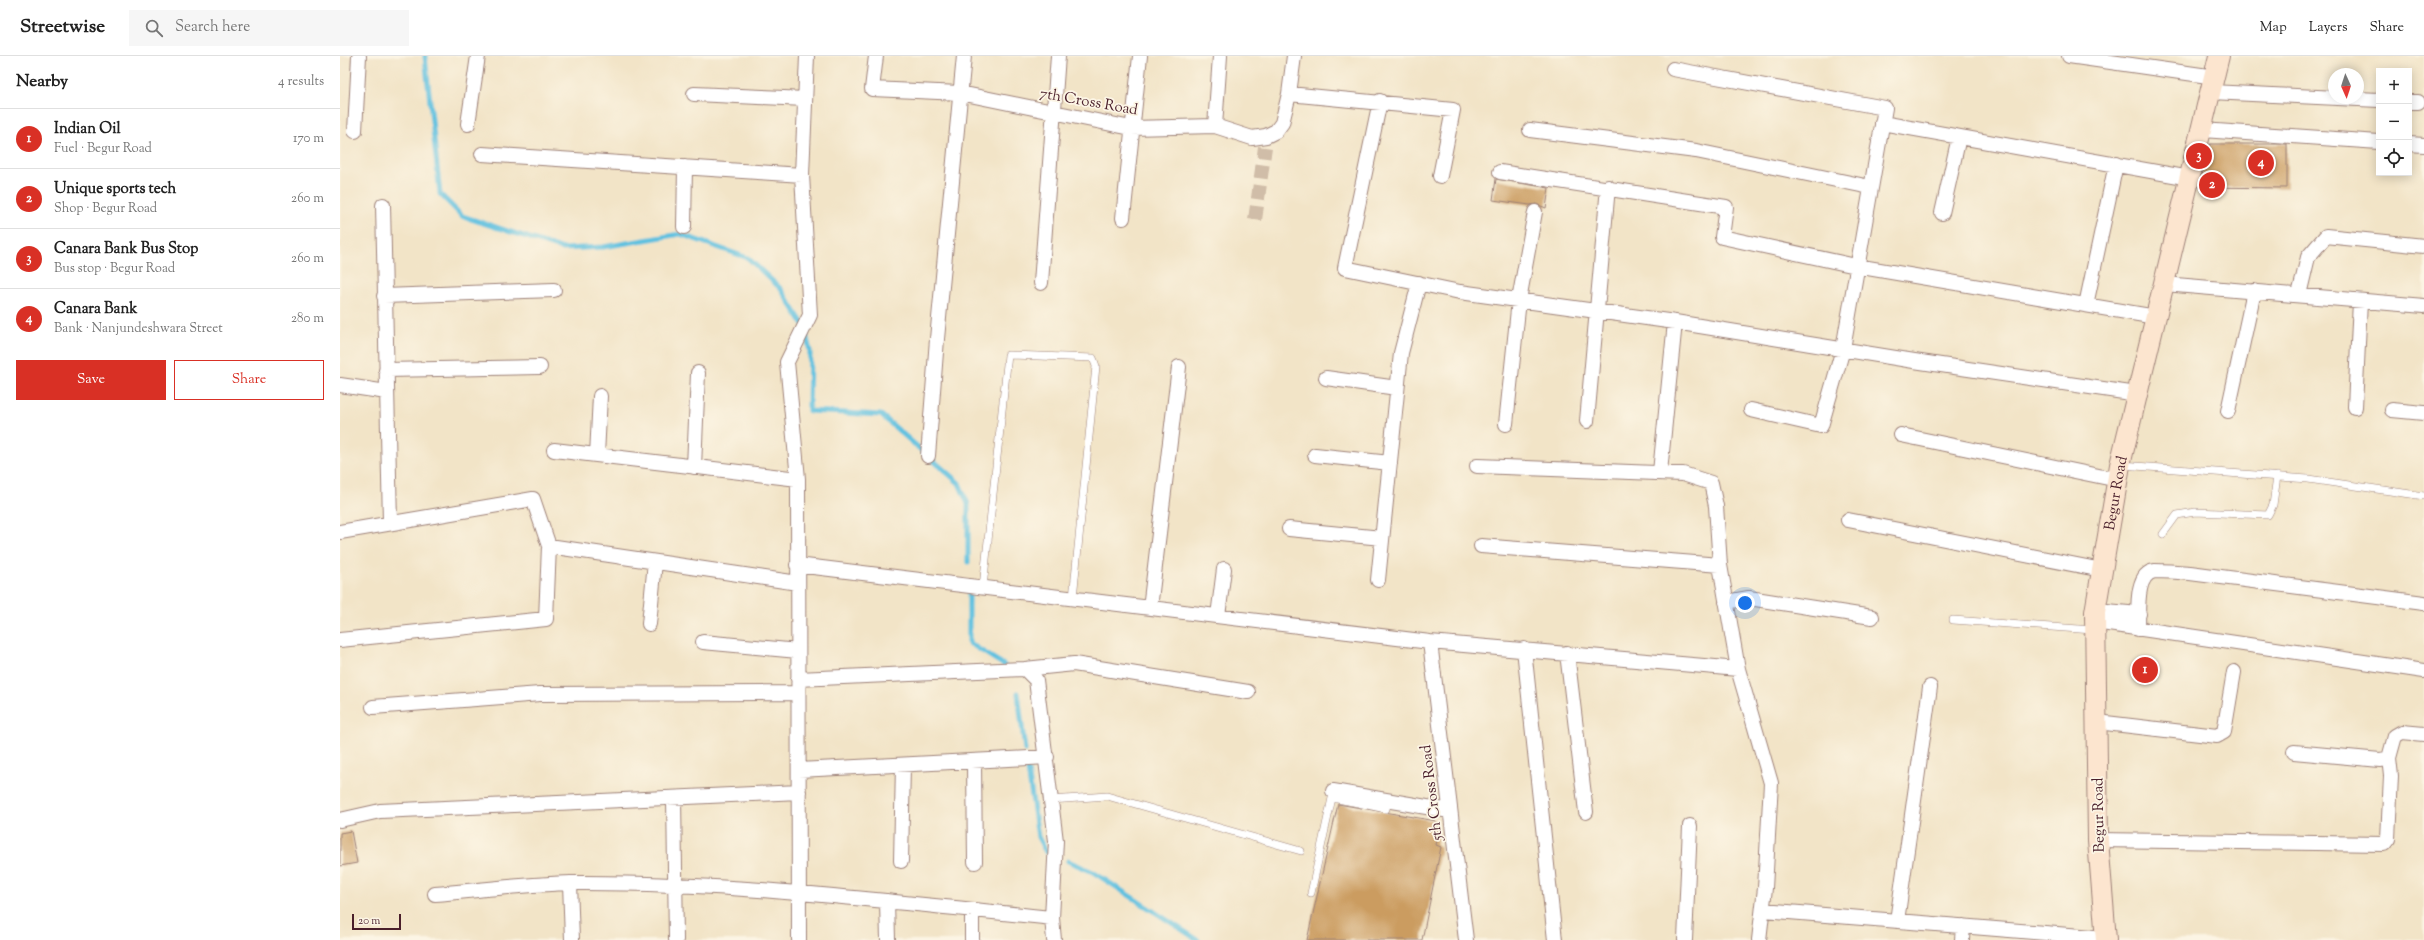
<!DOCTYPE html>
<html lang="en">
<head>
<meta charset="utf-8">
<style>
  body { margin:0; font-family:"Sorts Mill Goudy",serif; background:#f6f6f6; color:#222 }
  .controls { position:absolute; right:12px; top:12px; display:grid; overflow:hidden; border-radius:0px; box-shadow:0 2px 10px #0003 }
  .controls button { width:36px; height:36px; display:grid; place-items:center; padding:0; border:0; border-bottom:1px solid #e0e0e0; background:#fff; color:#222; font:20px sans-serif }
  .compass { position:absolute; left:1988px; top:12px; width:36px; height:36px; border-radius:50%; background:#fff; box-shadow:0 2px 10px #0003; rotate:177deg }
  .scale { position:absolute; left:12px; bottom:10px; width:49px; box-sizing:border-box; padding-left:4px; border:2px solid #4a1f2b; border-top:0; font-size:11px; line-height:14px; white-space:nowrap; color:#4a1f2b; -webkit-text-stroke:3px #fcf5e5; paint-order:stroke }
  .you { position:absolute; left:1405px; top:547px; width:14px; height:14px; margin:-10px; border:3px solid #fff; border-radius:50%; background:#1a73e8; box-shadow:0 0 0 6px #1a73e833 }
  .badge { display:grid; place-items:center; width:26px; height:26px; border-radius:50%; background:#d93025; color:#fff; font-size:13px; font-weight:700 }
  .pin { position:absolute; translate:-50% -50%; border:2px solid #fff; box-shadow:0 1px 4px #0006 }
  .list { margin:0; padding:0; list-style:none }
  h2 { display:flex; justify-content:space-between; align-items:center; height:52px; margin:0; padding:0 16px; font-size:17px }
  h2 small { font-size:13px; font-weight:400; color:#767676 }
  .list li { display:grid; grid-template-columns:26px 1fr auto; gap:12px; align-items:center; box-sizing:border-box; height:60px; padding:0 16px; border-top:1px solid #e0e0e0 }
  .list b { display:block; font-size:15px; white-space:nowrap }
  .list p { margin:0; font-size:13px; white-space:nowrap; color:#767676 }
  .list em { font-size:13px; font-style:normal; color:#767676 }
  .actions { display:flex; gap:8px; padding:12px 16px }
  .actions a { flex:1; padding:9px 0; border:1px solid #d93025; border-radius:0px; text-align:center; font-size:14px; color:#d93025 }
  .actions .main { background:#d93025; color:#fff }
  .icon { flex:none; width:22px; height:22px; fill:none; stroke:currentColor; stroke-width:2; stroke-linecap:round; stroke-linejoin:round }
  .map { position:relative; flex:none; width:2084px; height:884px; overflow:hidden }
  header { display:flex; align-items:center; gap:24px; box-sizing:border-box; height:56px; padding:0 20px; background:#fff; border-bottom:1px solid #e0e0e0 }
  header strong { font-size:19px }
  nav { display:flex; gap:22px; margin-inline-start:auto; font-size:14px }
  .search { width:280px; height:36px; background:#f6f6f6; display:flex; align-items:center; gap:10px; box-sizing:border-box; padding:0 14px; border-radius:0px; color:#767676; font-size:15px }
  main { display:flex }
  aside { flex:1; background:#fff }
  .map>svg:first-child { display:block }
</style>
</head>
<body>
<header>
<strong>Streetwise</strong>
<div class="search"><svg class="icon" aria-label="search" viewBox="0 0 24 24"><circle cx="10" cy="10" r="6"/><path d="M15 15l6 6"/></svg>Search here</div>
<nav><a>Map</a><a>Layers</a><a>Share</a></nav>
</header>
<main>
<aside>
<h2>Nearby<small>4 results</small></h2>
<ul class="list">
<li><span class="badge">1</span><div><b>Indian Oil</b><p>Fuel · Begur Road</p></div><em>170 m</em></li>
<li><span class="badge">2</span><div><b>Unique sports tech</b><p>Shop · Begur Road</p></div><em>260 m</em></li>
<li><span class="badge">3</span><div><b>Canara Bank Bus Stop</b><p>Bus stop · Begur Road</p></div><em>260 m</em></li>
<li><span class="badge">4</span><div><b>Canara Bank</b><p>Bank · Nanjundeshwara Street</p></div><em>280 m</em></li>
</ul>
<div class="actions"><a class="main">Save</a><a>Share</a></div>
</aside>
<div class="map">
<svg width="2084" height="884" viewBox="0 0 2084 884">
  <rect width="100%" height="100%" fill="#fcf5e5"/>
  <filter id="ink" filterUnits="userSpaceOnUse"><feTurbulence type="fractalNoise" baseFrequency=".025" numOctaves="2"/><feDisplacementMap in="SourceGraphic" scale="8" xChannelSelector="R" yChannelSelector="G"/><feConvolveMatrix kernelMatrix="1 2 1 2 8 2 1 2 1" color-interpolation-filters="sRGB"/></filter>
  <filter id="wash" filterUnits="userSpaceOnUse"><feTurbulence type="fractalNoise" baseFrequency=".012" numOctaves="4" result="noise"/><feDisplacementMap in="SourceGraphic" scale="16" xChannelSelector="R" yChannelSelector="G"/><feGaussianBlur stdDeviation="0.9" result="paint"/><feColorMatrix in="noise" values="0 0 0 0 0 0 0 0 0 0 0 0 0 0 0 0 0 1.4 0 .05"/><feComposite in="paint" operator="in"/></filter>
  <g filter="url(#wash)">
    <rect width="100%" height="100%" fill="#f2e4c7"/>
    <g fill="none" stroke-linecap="round" stroke-linejoin="round">
      <path stroke="#61c1e0" stroke-width="5" d="M85 0 100 138 122 160 223 193 263 191 340 178 408 202 441 233 463 268
        M465 275 470 295 469 355 541 359 619 427 628 448V506
        M629 538V587L664 609
        M678 637 685 694
        M688 714 698 781 706 796
        M728 805 753 816 858 884"/>
    </g>
    <g id="blocks">
      <path fill="#cb9c60" d="M1870 88H1947V132L1859 131Z
        M1156 123 1209 132 1206 152 1196 148 1190 149 1153 144Z
        M998 748 1096 765 1095 775 1099 776 1096 789 1101 791 1082 884H967Z
        M11 775 17 807 0 810V777Z"/>
    </g>
  </g>
  <g filter="url(#ink)">
    <use href="#blocks" fill-opacity="0" stroke="#9e8279" stroke-width="1"/>
    <g fill="none" stroke-linecap="round" stroke-linejoin="round">
      <path stroke="#d0bda8" stroke-width="14" stroke-dasharray="14 7" stroke-linecap="butt" d="M915 164 925 91"/>
      <g stroke="#9e8279" stroke-width="8">
        <path id="service" d="M1782 409 1968 423 2084 440
          M1823 478 1837 459 1855 456 1928 459 1933 449 1937 420
          M643 531 668 299 753 302 756 310 733 542
          M1613 564 1753 574
          M711 744 767 740 961 795
          M1018 747 1046 753 1048 745
          M971 837 992 742 1018 747 1020 740"/>
      </g>
      <g stroke="#9e8279" stroke-width="16">
        <path id="minor" d="M536 0 532 33 620 37 791 72 875 70 912 82 926 80 936 75 942 67 949 38 954 0
          M1729 0 1875 21
          M1333 13 1545 52 1503 293 1481 370 1411 354
          M1871 36 2039 44
          M354 38 465 43
          M949 38 1113 54 1100 120
          M1040 45 1005 212 1120 236 1335 266 1574 305 1797 338
          M2069 46H2078
          M1542 67 1850 122
          M128 68 138 0
          M875 70 880 0
          M1190 74 1356 95 1530 131
          M1862 74 2039 86
          M15 75 19 0
          M2069 88 2084 89
          M142 98 462 119
          M1160 116 1386 151 1382 181 1516 210 1816 261
          M43 149 50 466
          M1602 157 1619 81
          M783 162 800 0
          M344 171 345 111
          M701 227 718 0
          M1824 228 2084 250
          M1959 239 1968 201 1986 180 2084 190
          M44 240 214 234
          M1746 249 1776 108
          M46 314 200 311
          M986 322 1057 332
          M0 329 47 336
          M2015 351 2020 245
          M2052 354 2084 357
          M1888 355 1914 235
          M1247 365 1268 131
          M1166 368 1179 244 1195 156
          M1561 379 1778 424
          M214 394 458 423
          M257 399 260 340
          M975 399 1050 407
          M588 400 597 283 624 0
          M1137 410 1343 418 1371 427 1376 450 1380 509 1398 613 1431 727 1425 832 1419 884
          M354 411 358 317
          M1320 416 1335 266
          M1508 464 1762 514
          M949 473 1042 482
          M0 476 193 443 209 490 206 563 0 584
          M209 490 458 527
          M1141 490 1380 509
          M457 509 1090 586 1398 613
          M1038 524 1061 297 1079 227
          M1386 546 1409 542 1532 561
          M810 552 839 311
          M1756 554 1799 558
          M878 560 884 513
          M1755 566 2084 615
          M309 568 315 506
          M1798 573C1799 558 1794 517 1815 515 1827 515 1839 516 1850 517L2084 547
          M363 586 458 595
          M1090 586 1126 884
          M1184 593 1215 884
          M1227 597 1246 756
          M685 613 734 608 908 636
          M458 623 685 613 696 624 716 785 712 862 714 884
          M33 651 200 638 458 637
          M1757 666 1877 680 1884 676 1894 616
          M1954 696 2040 704 2049 702 2055 680 2062 676 2084 678
          M634 706 635 806
          M459 714 707 701
          M993 735 1110 755
          M334 742 336 884
          M0 764 40 755 459 736
          M1758 784 2044 788 2048 783 2051 720 2049 702
          M561 805 563 709
          M230 827 232 884
          M95 838C141 834 187 828 232 827 393 826 552 846 712 862
          M547 845 548 884
          M632 854V884
          M1423 854 1766 882
          M1557 865 1590 631
          M459 884 458 423 447 306 470 259 462 119 467 0
          M1345 884 1350 770
          M1622 884 1623 870"/>
      </g>
      <g stroke="#9e8279" stroke-width="22">
        <g id="secondary">
          <path id="s1" d="M1766 884 1758 784 1755 556 1780 409 1879 0"/>
        </g>
      </g>
      <use href="#service" stroke="#fff" stroke-width="7"/>
      <use href="#minor" stroke="#fff" stroke-width="14"/>
      <use href="#secondary" stroke="#fce5cf" stroke-width="20"/>
    </g>
  </g>
  <g text-anchor="middle" stroke-width="3.5" stroke-linejoin="round" paint-order="stroke">
    <g font-size="15" fill="#4a1f2b" stroke="#fcf5e5">
      <text transform="translate(749 45) rotate(10)" y="5">7th Cross Road</text>
      <text dy="5" stroke="none"><textPath href="#s1" startOffset="449">Begur Road</textPath></text>
      <text transform="translate(1091 737) rotate(-97)" y="5">5th Cross Road</text>
      <text transform="translate(1758 759) rotate(-91)" y="5">Begur Road</text>
    </g>
  </g>
</svg>
<div class="controls">
<button>+</button>
<button>−</button>
<button><svg class="icon" aria-label="locate" viewBox="0 0 24 24"><circle cx="12" cy="12" r="6"/><path d="M12 2v4M12 18v4M2 12h4M18 12h4"/></svg></button>
</div>
<svg class="compass" viewBox="-18 -18 36 36"><path d="M0-13l5 13h-10z" fill="#e53935"/><path d="M0 13l5-13h-10z" fill="#767676"/></svg>
<div class="scale">20 m</div>
<div class="you"></div>
<div class="pin badge" style="left:1805px;top:614px">1</div>
<div class="pin badge" style="left:1872px;top:129px">2</div>
<div class="pin badge" style="left:1859px;top:100px">3</div>
<div class="pin badge" style="left:1921px;top:107px">4</div>
</div>
</main>
</body>
</html>
